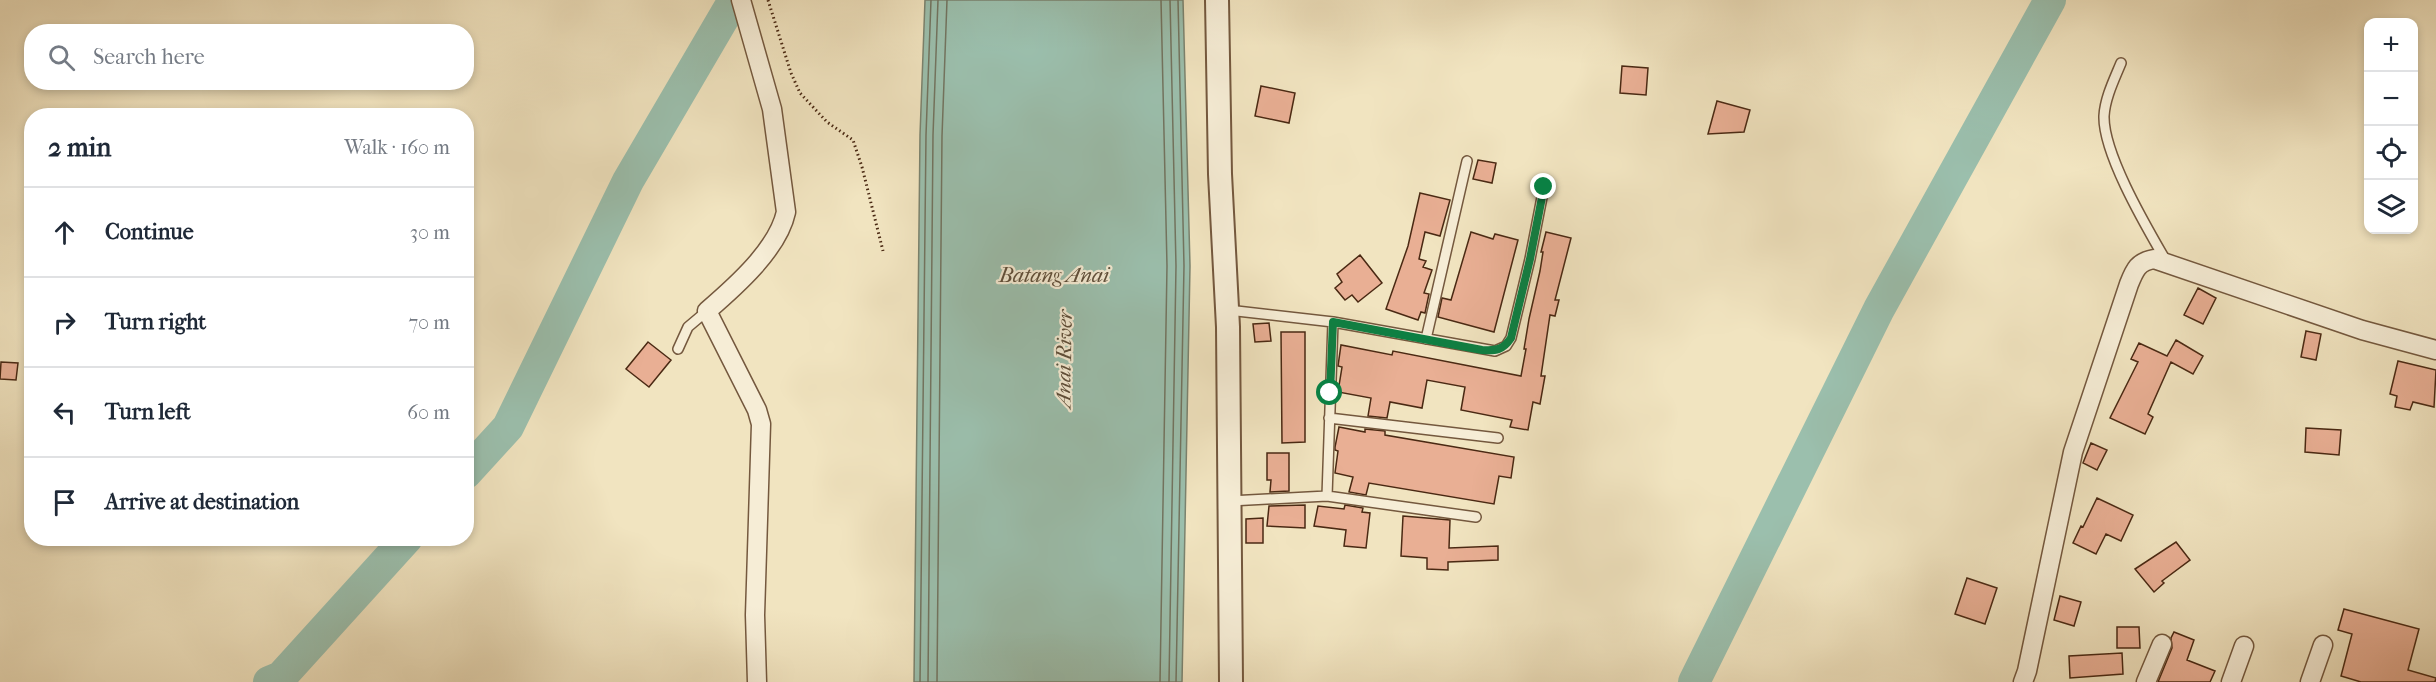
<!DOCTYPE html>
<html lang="en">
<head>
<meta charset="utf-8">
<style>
  body { margin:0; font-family:"IM FELL French Canon",serif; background:#f2f2f3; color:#1f2937 }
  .controls { position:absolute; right:18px; top:18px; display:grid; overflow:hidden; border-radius:12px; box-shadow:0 3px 9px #0003 }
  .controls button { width:54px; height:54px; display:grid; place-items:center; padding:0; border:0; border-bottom:2px solid #e0e1e3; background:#fff; color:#1f2937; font:30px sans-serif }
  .stop { position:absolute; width:18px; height:18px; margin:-14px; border:4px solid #0b8043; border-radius:50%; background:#fff }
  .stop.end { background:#0b8043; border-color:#fff; box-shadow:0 2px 6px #0008 }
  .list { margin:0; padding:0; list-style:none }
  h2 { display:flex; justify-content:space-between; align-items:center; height:78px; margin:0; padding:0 24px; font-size:26px }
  h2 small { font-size:20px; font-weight:400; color:#747a83 }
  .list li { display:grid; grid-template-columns:39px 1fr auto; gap:18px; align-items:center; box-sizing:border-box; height:90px; padding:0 24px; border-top:2px solid #e0e1e3 }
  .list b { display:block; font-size:22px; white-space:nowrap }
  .list em { font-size:20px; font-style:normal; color:#747a83 }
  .icon { flex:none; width:33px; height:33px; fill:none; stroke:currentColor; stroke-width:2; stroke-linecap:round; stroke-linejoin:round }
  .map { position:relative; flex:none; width:2436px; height:682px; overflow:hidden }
  .search { position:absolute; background:#fff; box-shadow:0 3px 9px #0003; left:24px; top:24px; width:450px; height:66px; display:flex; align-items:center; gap:15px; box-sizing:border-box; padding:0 21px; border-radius:24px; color:#747a83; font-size:22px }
  .panel { position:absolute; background:#fff; box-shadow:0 3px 9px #0003; left:24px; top:108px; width:450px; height:438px; border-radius:24px }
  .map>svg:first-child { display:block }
</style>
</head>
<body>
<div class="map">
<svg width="2436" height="682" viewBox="0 0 2436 682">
  <rect width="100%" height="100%" fill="#f1e4c0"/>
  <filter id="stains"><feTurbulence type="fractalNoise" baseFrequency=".00333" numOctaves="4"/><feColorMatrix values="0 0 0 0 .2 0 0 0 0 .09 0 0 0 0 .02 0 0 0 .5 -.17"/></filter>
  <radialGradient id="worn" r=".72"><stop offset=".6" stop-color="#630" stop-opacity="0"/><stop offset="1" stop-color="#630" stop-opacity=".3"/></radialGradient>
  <path fill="#9bbfad" stroke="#7b836f" stroke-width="1.5" d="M925 0H1183L1190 266 1182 682H914L920 135Z"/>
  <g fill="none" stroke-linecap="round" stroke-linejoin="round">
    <path stroke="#727460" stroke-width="1.5" d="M920 682 926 135 931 0
      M928 682 933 135 938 0
      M937 682 942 136 947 0
      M1160 682 1167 266 1161 0
      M1169 682 1176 266 1170 0
      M1176 682 1184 266 1178 0"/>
    <path stroke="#9bbfad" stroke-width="32" d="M466 473 508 427 628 181 734 0
      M269 682 281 677 407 538
      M1694 682 1879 309 2050 0"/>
  </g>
  <path fill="#e9af94" stroke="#4a2913" stroke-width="1.5" d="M1622 66 1648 68 1646 95 1620 93Z
    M1261 86 1295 93 1289 123 1255 116Z
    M1717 101 1750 110 1744 132 1708 134Z
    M1478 160 1496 163 1492 183 1473 179Z
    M1420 193 1450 200 1440 236 1425 232 1419 259 1426 261 1423 267 1432 270 1424 293 1429 294 1425 313 1421 312 1418 320 1386 309 1408 246Z
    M1471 232 1493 239 1495 234 1518 240 1494 332 1438 317 1442 298 1451 300Z
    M1546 232 1571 238 1555 300H1559L1555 316 1550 315 1541 376H1545L1540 404 1533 402 1528 430 1510 427 1512 420 1461 410 1465 387 1427 380 1422 408 1390 402 1387 418 1368 416 1371 398 1338 392 1342 367 1338 366 1341 345 1392 355 1393 351 1521 376 1526 349H1524L1529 319 1540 271 1543 252H1541Z
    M1360 255 1382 283 1358 302 1352 295 1345 300 1335 288 1342 282 1337 274Z
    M2198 288 2216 298 2203 324 2184 315Z
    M1269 323 1271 341 1255 342 1253 324Z
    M2306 331 2321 334 2316 360 2301 357Z
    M1281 332H1305V442L1282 443Z
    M2176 340 2203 356 2193 374 2171 362 2148 414 2153 417 2145 434 2110 418 2138 362 2131 359 2139 343 2167 356Z
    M648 342 671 360 649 387 626 369Z
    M2398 361 2436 370 2434 407 2413 402 2410 410 2395 407 2397 396 2390 394Z
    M1 362 18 363 16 380 0 379Z
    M1339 427 1365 432V429L1385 431V435L1514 457 1511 478 1499 476 1494 504 1369 483 1366 495 1349 492 1353 477 1335 473 1338 451 1335 450V447Z
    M2306 428 2341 430 2339 455 2305 452Z
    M2091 443 2107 450 2097 470 2083 463Z
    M1267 453H1289V491L1270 492 1271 480H1267Z
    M2097 498 2133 515 2121 541 2106 534 2096 554 2073 543 2081 526 2083 527Z
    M1305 505V528L1267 526 1269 506Z
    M1345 505 1363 508 1362 512 1370 513 1366 548 1344 546 1346 530 1314 526 1318 506 1344 509Z
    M1403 516 1450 520 1449 548 1498 546V560L1448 562V570L1427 569V558L1401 556Z
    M1263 518V543H1246V519Z
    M2176 542 2190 560 2162 581 2164 583 2154 592 2135 569Z
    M1967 578 1997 588 1985 624 1955 614Z
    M2060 596 2081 602 2074 626 2054 620Z
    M2344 609 2419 629 2408 670 2436 678 2435 682H2361L2341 676 2352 634 2338 630Z
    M2117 627H2139L2140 648H2117Z
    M2174 632 2194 640 2187 660 2215 671 2210 682H2158L2172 648 2171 638Z
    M2122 653 2123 674 2070 678 2069 656Z"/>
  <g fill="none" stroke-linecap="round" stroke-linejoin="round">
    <g stroke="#74583e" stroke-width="12">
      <path id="service" d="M2121 63C2114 80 2105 98 2104 116 2103 154 2147 228 2166 261
        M1228 310 1333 322 1495 351 1506 346 1511 338 1530 259 1544 187
        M1426 339 1467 161
        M678 349 688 327 707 311
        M1329 418 1498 438
        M1327 496 1333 322
        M1230 501 1327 496 1476 517"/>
    </g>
    <g stroke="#74583e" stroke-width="21">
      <path id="minor" d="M741 0 772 109 786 212C778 249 736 286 707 311L757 410 761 424 755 615 757 682
        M2023 682 2027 671 2073 452 2129 284C2135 269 2138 262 2154 259L2362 330 2436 350
        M2146 682 2162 644
        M2231 682 2244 646
        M2310 682 2323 645"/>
    </g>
    <g stroke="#74583e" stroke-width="26">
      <path id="tertiary" d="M1217 0 1220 174 1228 327 1231 682"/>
    </g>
    <path stroke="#4a2913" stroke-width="3" stroke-dasharray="1.5 3" stroke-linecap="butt" d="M768 0 791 73 800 93 827 122 853 140 862 167 883 251"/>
    <use href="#service" stroke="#f6edd6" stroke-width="9"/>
    <use href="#minor" stroke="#f6edd6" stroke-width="18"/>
    <use href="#tertiary" stroke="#f6edd6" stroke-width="22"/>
  </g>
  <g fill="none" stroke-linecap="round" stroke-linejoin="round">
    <path stroke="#0b8043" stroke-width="8" d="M1330 393 1333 322 1482 350C1496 351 1503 350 1511 338L1530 259 1544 187"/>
  </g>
  <g text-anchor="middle" stroke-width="4.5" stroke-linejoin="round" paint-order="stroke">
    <g font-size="21" font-style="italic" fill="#5e4e3a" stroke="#f6edd6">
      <text x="1054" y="282">Batang Anai</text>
      <text transform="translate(1064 359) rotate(-89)" y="7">Anai River</text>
    </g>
  </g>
  <rect width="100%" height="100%" filter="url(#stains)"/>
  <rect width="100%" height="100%" fill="url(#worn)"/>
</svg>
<div class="controls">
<button>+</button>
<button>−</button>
<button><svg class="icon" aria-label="locate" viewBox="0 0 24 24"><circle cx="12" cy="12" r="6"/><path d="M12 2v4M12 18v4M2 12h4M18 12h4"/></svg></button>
<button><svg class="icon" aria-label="layers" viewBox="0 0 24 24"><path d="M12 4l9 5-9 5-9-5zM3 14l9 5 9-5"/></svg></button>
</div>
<div class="stop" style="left:1330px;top:393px"></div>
<div class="stop end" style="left:1544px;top:187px"></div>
<div class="search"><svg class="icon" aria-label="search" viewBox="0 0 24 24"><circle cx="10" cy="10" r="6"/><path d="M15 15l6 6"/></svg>Search here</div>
<section class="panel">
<h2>2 min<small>Walk · 160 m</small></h2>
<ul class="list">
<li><svg class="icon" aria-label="ahead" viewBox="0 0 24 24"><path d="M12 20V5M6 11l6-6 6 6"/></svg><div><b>Continue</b></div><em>30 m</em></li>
<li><svg class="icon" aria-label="right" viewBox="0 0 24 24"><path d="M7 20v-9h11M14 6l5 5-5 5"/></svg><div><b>Turn right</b></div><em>70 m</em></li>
<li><svg class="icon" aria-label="left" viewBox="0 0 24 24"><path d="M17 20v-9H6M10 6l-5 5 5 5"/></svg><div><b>Turn left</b></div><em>60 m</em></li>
<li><svg class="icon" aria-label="arrive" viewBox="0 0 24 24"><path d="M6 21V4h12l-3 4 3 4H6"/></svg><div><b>Arrive at destination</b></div></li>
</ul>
</section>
</div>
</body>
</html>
